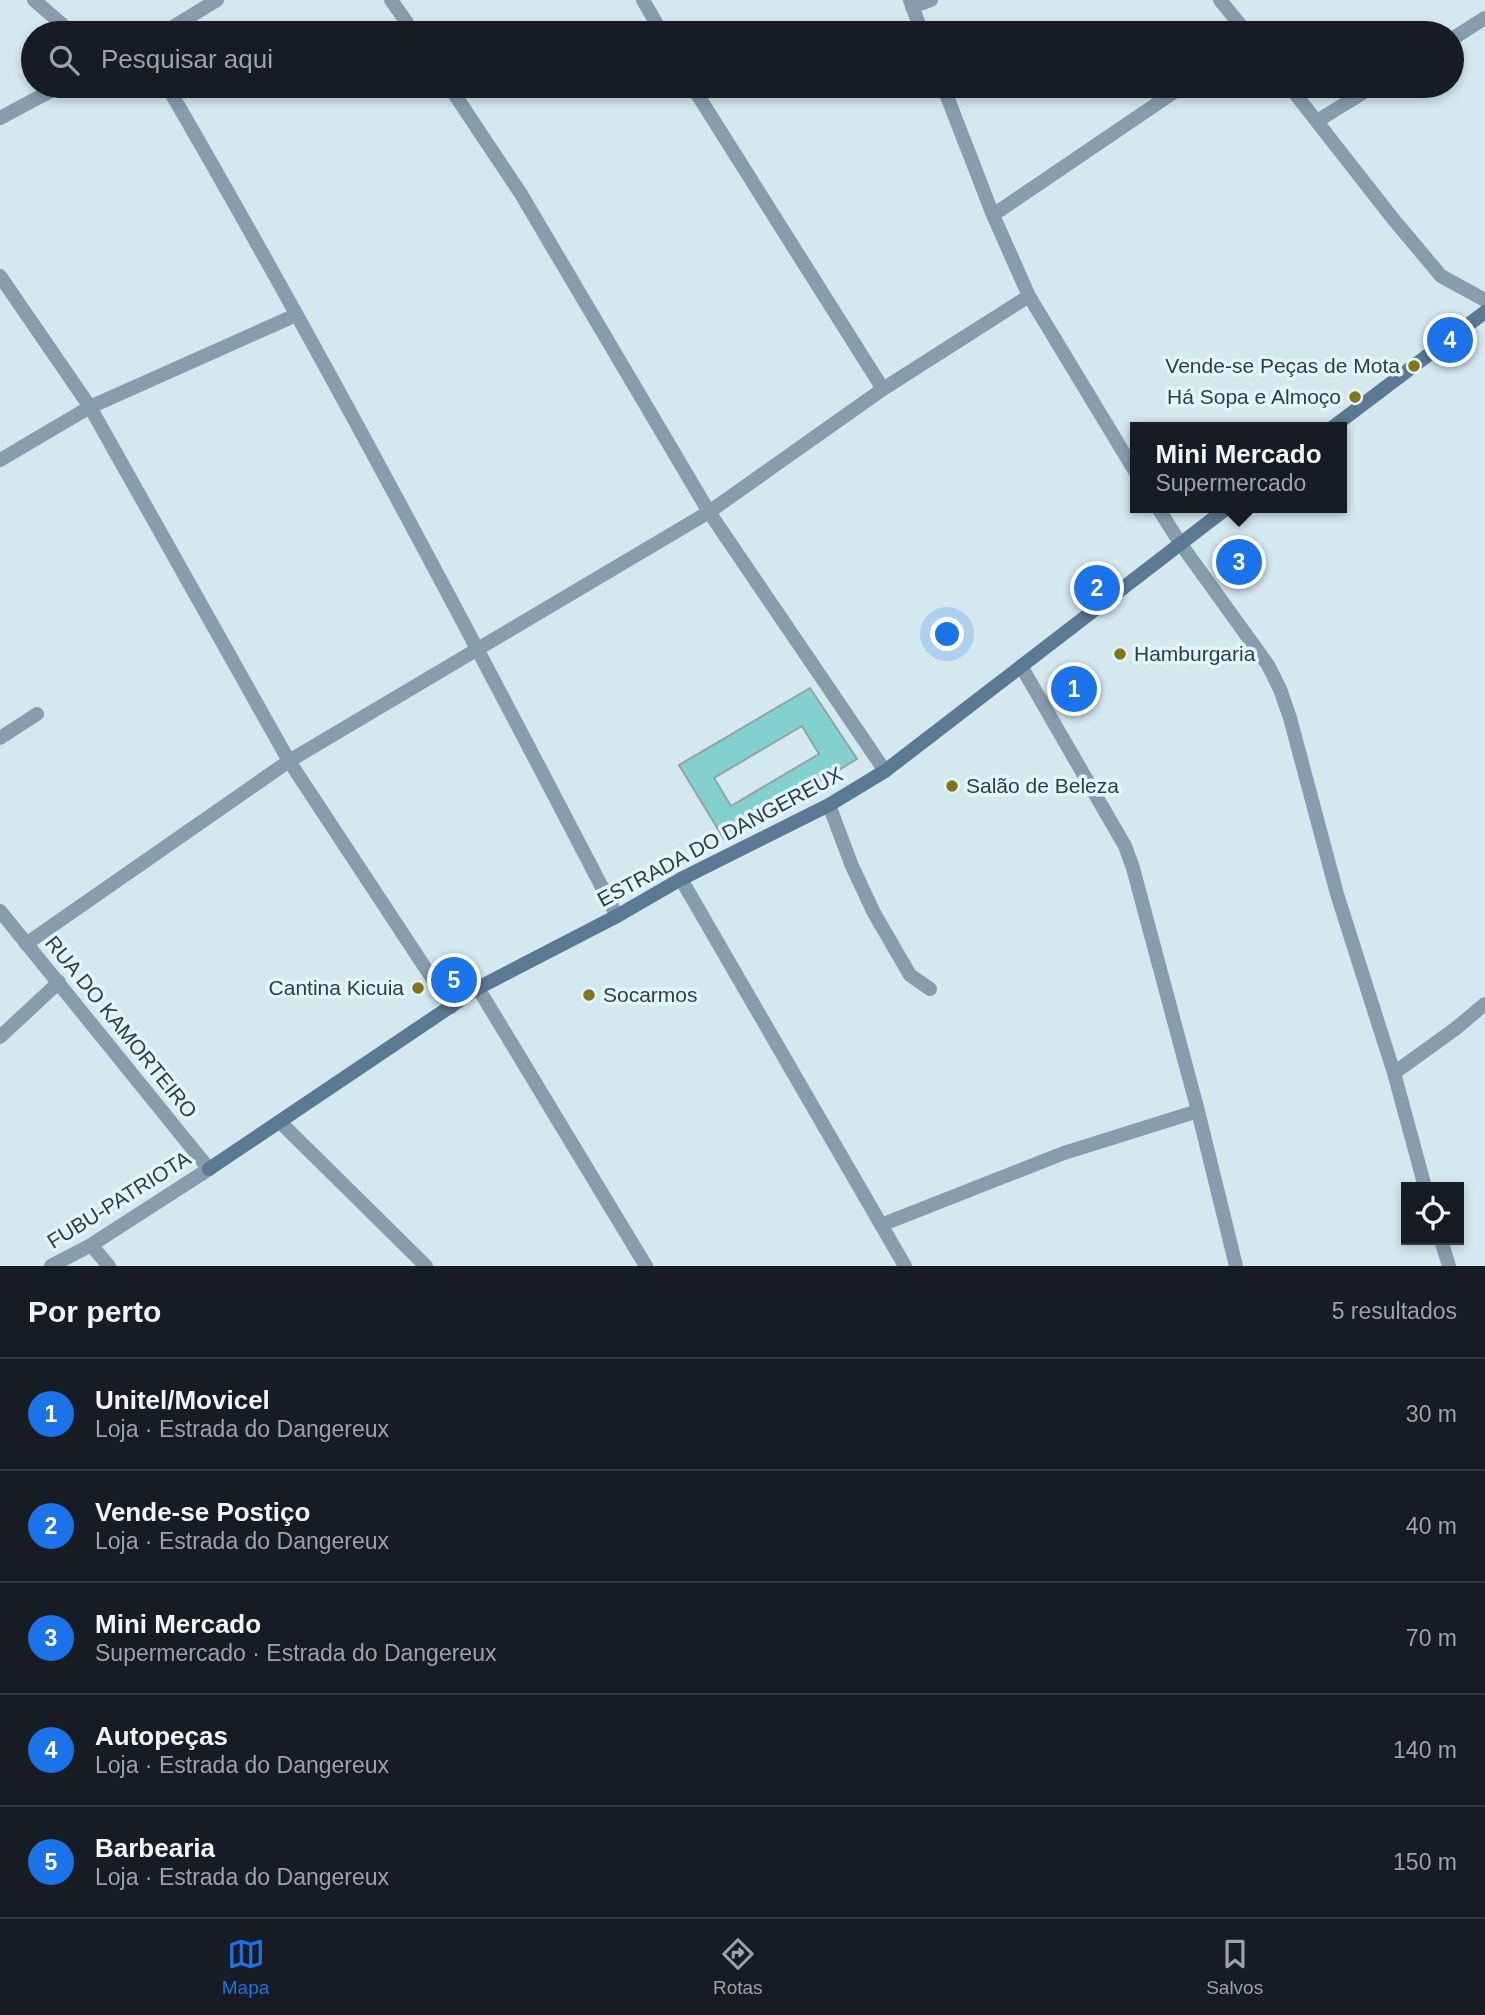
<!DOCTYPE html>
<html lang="pt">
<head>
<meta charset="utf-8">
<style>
  body { margin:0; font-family:Arial,sans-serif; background:#20242c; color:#f1f3f6 }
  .controls { position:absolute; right:21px; bottom:21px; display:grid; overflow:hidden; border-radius:0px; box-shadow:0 4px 10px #0003 }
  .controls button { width:63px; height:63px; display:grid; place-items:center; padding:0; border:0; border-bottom:2px solid #363941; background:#171b24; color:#f1f3f6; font:35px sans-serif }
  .you { position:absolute; left:948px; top:635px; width:24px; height:24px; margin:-18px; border:5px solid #fff; border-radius:50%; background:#1a73e8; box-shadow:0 0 0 10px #1a73e833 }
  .badge { display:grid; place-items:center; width:46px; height:46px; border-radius:50%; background:#1a73e8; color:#fff; font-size:23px; font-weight:700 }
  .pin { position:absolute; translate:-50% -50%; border:4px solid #fff; box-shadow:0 2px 7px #0006 }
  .popup { position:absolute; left:1130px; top:422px; width:217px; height:91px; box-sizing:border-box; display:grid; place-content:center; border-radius:0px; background:#171b24; filter:drop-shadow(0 2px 5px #0005); font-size:23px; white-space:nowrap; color:#9ea1a6 }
  .popup b { font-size:26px; color:#f1f3f6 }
  .popup::after { content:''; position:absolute; left:50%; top:100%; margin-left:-14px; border:14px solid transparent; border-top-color:#171b24 }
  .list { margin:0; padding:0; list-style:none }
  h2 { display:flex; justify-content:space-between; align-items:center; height:91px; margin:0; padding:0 28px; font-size:30px }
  h2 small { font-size:23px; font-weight:400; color:#9ea1a6 }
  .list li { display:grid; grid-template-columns:46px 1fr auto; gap:21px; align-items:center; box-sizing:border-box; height:112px; padding:0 28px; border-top:2px solid #363941 }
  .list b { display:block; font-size:26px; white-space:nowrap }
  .list p { margin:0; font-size:23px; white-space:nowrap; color:#9ea1a6 }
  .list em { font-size:23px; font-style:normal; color:#9ea1a6 }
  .icon { flex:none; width:38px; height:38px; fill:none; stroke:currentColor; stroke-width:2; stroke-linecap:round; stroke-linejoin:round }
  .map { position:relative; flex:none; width:1485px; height:1266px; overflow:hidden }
  .search { position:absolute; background:#171b24; box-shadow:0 4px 10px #0003; left:21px; right:21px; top:21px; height:77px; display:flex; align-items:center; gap:18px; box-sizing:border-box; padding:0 24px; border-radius:38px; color:#9ea1a6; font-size:26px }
  .sheet { height:651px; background:#171b24 }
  nav { display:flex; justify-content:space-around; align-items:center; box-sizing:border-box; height:98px; border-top:2px solid #363941; background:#171b24; font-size:19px; color:#9ea1a6 }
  nav a { display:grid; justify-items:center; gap:4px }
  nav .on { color:#1a73e8 }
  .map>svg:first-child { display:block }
</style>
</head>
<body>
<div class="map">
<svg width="1485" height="1266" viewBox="0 0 1485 1266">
  <rect width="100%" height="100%" fill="#d3e8ef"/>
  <path fill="#82d0d0" stroke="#90a5a5" stroke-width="2" fill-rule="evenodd" d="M810 688 857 759 724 839 679 765ZM802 726 819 754 731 806 714 778Z"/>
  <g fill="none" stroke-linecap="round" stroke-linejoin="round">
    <path stroke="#879cad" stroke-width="14" d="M912 7 931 0"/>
    <path stroke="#879cad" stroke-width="14" d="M34 0 72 33
      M391 0 414 33
      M643 0 662 33
      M910 0 922 33
      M1220 0 1247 33
      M163 33 217 0
      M1452 39 1485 18
      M167 86C325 358 472 637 617 916
      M449 86 521 194 709 512 885 771
      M692 86 883 389
      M1289 86 1394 220 1441 276 1485 300
      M0 118 60 86
      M1317 121 1374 86
      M993 215 1183 86
      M0 276 90 407 289 761 451 1007
      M1029 296 1136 473
      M0 460 90 407 296 315
      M1158 508 1180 543 1268 665 1280 689 1290 718 1337 894 1394 1073 1425 1187
      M1021 666 1125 846 1133 868 1198 1111 1236 1266
      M0 738 37 714
      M829 805 852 866 874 913 910 975 930 989
      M681 879 905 1266
      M26 944 289 761 709 512 883 389 1029 296 993 215 943 86
      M478 988 646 1266
      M0 1037 59 982
      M1394 1073 1455 1029 1485 1004
      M280 1122 426 1266
      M881 1225 1064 1153 1198 1111
      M1441 1240 1449 1266
      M91 1245 109 1266
      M51 1266 91 1245 209 1169"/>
    <path stroke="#879cad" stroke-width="14" d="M0 911 209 1169"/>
    <path stroke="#5a7992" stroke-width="14" d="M1333 427 1485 312
      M209 1169 478 988 617 916 681 879 829 805 885 771 1227 508"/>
  </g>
  <g fill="#83761a" stroke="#e0f5fd" stroke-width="2.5">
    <circle cx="1414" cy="366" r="7"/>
    <circle cx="1355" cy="397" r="7"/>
    <circle cx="1120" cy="654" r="7"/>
    <circle cx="952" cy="786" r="7"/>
    <circle cx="418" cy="988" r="7"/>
    <circle cx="589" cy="995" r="7"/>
  </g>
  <g text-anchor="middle" stroke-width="7" stroke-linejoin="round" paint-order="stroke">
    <g font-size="21" fill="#343c3f" stroke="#e0f5fd" text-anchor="end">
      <text x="1400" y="373">Vende-se Peças de Mota</text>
      <text x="1341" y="404">Há Sopa e Almoço</text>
      <text x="1134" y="661" text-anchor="start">Hamburgaria</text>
      <text x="966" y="793" text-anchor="start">Salão de Beleza</text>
      <text x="404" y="995">Cantina Kicuia</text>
      <text x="603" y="1002" text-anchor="start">Socarmos</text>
    </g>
    <g font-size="21" fill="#343c3f" stroke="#e0f5fd">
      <text transform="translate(720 837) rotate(-28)" y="7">ESTRADA DO DANGEREUX</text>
      <text transform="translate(121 1027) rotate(51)" y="7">RUA DO KAMORTEIRO</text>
      <text transform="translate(119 1200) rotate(-32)" y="7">FUBU-PATRIOTA</text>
    </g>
  </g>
</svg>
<div class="controls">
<button><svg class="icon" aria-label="locate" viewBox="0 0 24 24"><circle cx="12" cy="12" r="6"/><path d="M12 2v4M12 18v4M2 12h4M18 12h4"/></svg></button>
</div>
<div class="you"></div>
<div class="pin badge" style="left:1074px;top:689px">1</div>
<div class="pin badge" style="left:1097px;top:588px">2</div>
<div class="pin badge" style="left:1239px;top:562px">3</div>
<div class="popup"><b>Mini Mercado</b>Supermercado</div>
<div class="pin badge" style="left:1450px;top:340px">4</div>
<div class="pin badge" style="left:454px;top:980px">5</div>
<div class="search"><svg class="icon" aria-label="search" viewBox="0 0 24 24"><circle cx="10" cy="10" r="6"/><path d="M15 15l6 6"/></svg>Pesquisar aqui</div>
</div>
<section class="sheet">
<h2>Por perto<small>5 resultados</small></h2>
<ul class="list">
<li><span class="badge">1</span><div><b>Unitel/Movicel</b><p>Loja · Estrada do Dangereux</p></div><em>30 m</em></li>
<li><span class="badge">2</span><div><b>Vende-se Postiço</b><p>Loja · Estrada do Dangereux</p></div><em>40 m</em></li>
<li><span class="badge">3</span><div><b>Mini Mercado</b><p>Supermercado · Estrada do Dangereux</p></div><em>70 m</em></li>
<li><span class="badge">4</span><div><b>Autopeças</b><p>Loja · Estrada do Dangereux</p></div><em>140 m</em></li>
<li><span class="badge">5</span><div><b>Barbearia</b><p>Loja · Estrada do Dangereux</p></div><em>150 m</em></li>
</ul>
</section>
<nav>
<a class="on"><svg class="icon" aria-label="map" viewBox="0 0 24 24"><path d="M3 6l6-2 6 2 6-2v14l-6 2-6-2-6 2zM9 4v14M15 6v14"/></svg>Mapa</a>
<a><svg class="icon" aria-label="directions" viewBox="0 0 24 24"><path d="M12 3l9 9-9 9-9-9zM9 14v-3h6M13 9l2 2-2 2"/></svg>Rotas</a>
<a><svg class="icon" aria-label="saved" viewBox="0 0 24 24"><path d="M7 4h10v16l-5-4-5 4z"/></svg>Salvos</a>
</nav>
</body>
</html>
